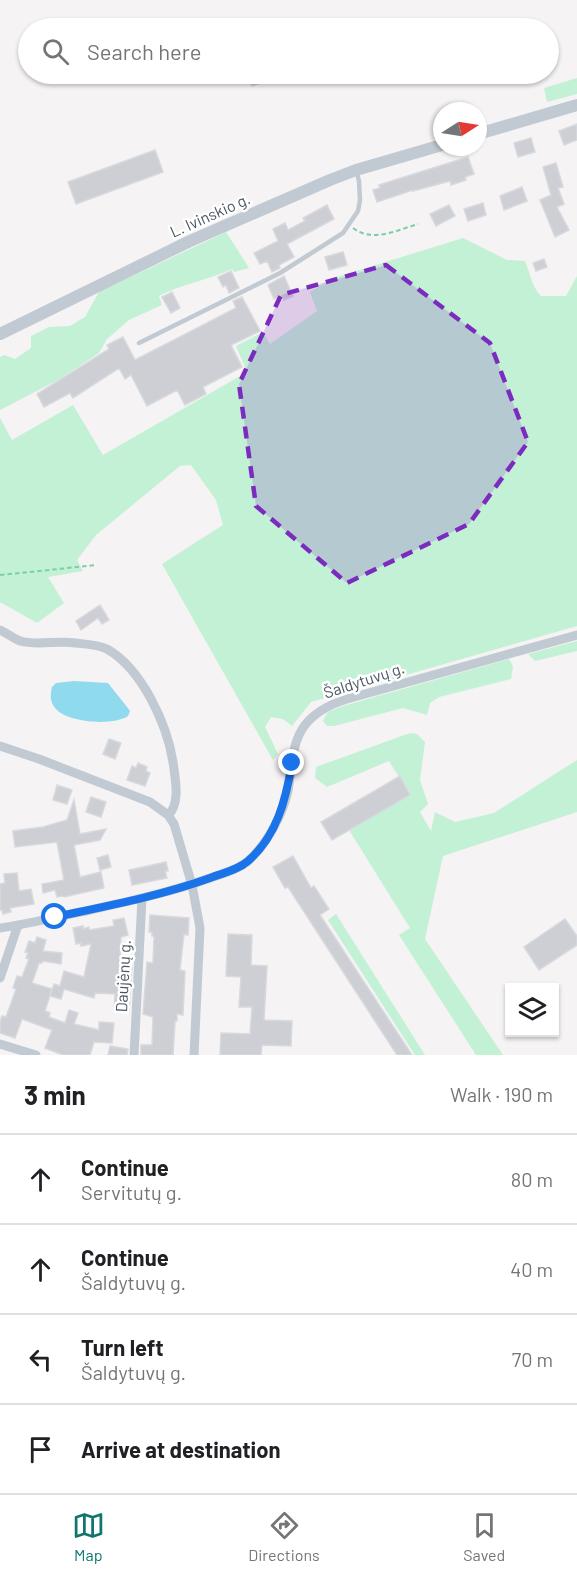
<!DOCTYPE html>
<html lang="en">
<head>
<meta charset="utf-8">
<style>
  body { margin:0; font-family:Barlow,sans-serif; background:#f6f6f6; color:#202124 }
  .controls { position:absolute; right:18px; bottom:18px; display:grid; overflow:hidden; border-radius:0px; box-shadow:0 2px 4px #0004 }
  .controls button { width:54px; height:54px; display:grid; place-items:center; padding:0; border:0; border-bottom:2px solid #e0e0e0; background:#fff; color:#202124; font:30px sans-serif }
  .compass { position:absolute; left:433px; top:102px; width:54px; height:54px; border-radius:50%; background:#fff; box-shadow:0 2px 4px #0004; rotate:78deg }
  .stop { position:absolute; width:18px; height:18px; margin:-14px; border:4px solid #1a73e8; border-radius:50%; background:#fff }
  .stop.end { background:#1a73e8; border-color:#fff; box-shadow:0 2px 6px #0008 }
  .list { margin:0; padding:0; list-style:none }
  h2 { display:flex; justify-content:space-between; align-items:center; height:78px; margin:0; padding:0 24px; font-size:26px }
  h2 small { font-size:20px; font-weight:400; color:#757577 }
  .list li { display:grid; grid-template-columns:39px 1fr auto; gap:18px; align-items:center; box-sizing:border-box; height:90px; padding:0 24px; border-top:2px solid #e0e0e0 }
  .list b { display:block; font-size:22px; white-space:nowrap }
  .list p { margin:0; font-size:20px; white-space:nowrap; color:#757577 }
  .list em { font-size:20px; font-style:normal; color:#757577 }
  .icon { flex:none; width:33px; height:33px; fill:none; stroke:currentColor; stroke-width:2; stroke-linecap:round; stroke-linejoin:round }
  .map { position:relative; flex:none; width:577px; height:1055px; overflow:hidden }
  .search { position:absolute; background:#fff; box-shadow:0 2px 4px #0004; left:18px; right:18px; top:18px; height:66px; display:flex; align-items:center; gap:15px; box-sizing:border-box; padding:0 21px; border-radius:33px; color:#757577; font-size:22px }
  .sheet { height:438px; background:#fff }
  nav { display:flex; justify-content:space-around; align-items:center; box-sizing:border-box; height:84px; border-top:2px solid #e0e0e0; background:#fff; font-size:16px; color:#757577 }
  nav a { display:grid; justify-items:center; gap:3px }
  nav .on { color:#0f766e }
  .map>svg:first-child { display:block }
</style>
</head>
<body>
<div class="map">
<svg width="577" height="1055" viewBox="0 0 577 1055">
  <rect width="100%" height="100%" fill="#f5f3f3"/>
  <path fill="#c3f1d5" d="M577 78V94L547 102 544 88Z
    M226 232 249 268 234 272 232 269C208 280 182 284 159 296L162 305 129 320 107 339 99 353 58 380 0 410V357L4 355 15 359 31 348V336L49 327 70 326 85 317 99 292Z
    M463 238 507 260 525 261C530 273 532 287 541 296H566L577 276V626L311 702 292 726 283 719 271 717 265 727 278 754 273 760 162 564 223 525 216 500 191 465 180 466 96 535 77 560 83 571 48 577 64 603 37 623 0 602V418L12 440 73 405 103 455 247 372 236 346 263 332 270 344 317 311 310 292 334 278Z
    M577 641V651L535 661 528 654Z
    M509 659 513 666 511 679 439 697 430 703 427 715 403 708 334 726H327L323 721 328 712 343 706Z
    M410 733 417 734 425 742 420 780 428 804 420 812 431 831 435 812 455 822 494 813 577 760V812L443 856 425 939 503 1055H476L399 935 410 928 349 830 410 795 389 761 327 787 315 778 316 767Z
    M336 914 425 1055H415L328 920Z"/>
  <path fill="#90daee" d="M74 681 108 683 127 707 130 711 128 716C114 726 68 723 56 709 50 703 50 695 52 687L56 683Z"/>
  <path fill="#cdcfd5" stroke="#d7d9de" stroke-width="1.5" d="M253 74H284V75L252 86 248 75Z
    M577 124V140L564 145 559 131Z
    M531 138 535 152 518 157 514 143Z
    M155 150 163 172 76 204 68 182Z
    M468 157 474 174 465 177 466 180 451 185 450 181 413 191V190L377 202 373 190 380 188 379 185Z
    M556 163 563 187 558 188 564 204 557 207 569 230 555 237 540 200 551 195 543 167Z
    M522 187 527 201 504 210 500 196Z
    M483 203 486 215 468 221 464 209Z
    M327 205 334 219 287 244 294 257 279 265 280 268 272 272 267 261 260 264 254 253 278 241 273 229 285 223 288 230 305 221 303 218Z
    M449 205 455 216 436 226 430 214Z
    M343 252 347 265 329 270 325 257Z
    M544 259 547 267 536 271 533 263Z
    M231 271 239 288 229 293 226 285 223 287 218 277Z
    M284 276 293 296 284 300 282 295 274 299 268 285Z
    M172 292 180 308 171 313 162 297Z
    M242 297 260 331 231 345 242 367 203 387 206 394 185 405 177 390 147 406 131 375 125 379 119 368 73 398 70 393 44 407 37 394 109 349 107 345 123 337 135 360 236 308 233 301Z
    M100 605 109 620 102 624 98 618 81 630 76 621Z
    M109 739 121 743 115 759 103 754Z
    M138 763 147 767 146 771 150 773 145 786 127 780 132 766 136 768Z
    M400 776 410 795 332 840 321 822Z
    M57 785 72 790 67 804 53 800Z
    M91 797 106 802 101 817 86 812Z
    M74 800 80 834 106 829 100 840 74 845 80 877 101 872 104 888 64 897 63 896 57 897 55 890 43 893 42 884 64 880 57 842 15 847 13 831 43 827 67 820Z
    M108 855 111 867 100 870 97 858Z
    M293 856 311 888 314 886 329 909 320 915 412 1055H397L288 887 285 888 273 867Z
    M166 862 168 871H165L167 878 132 885 129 870Z
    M17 873 19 891 31 889 34 904 10 908 11 912 3 914 2 910H0V884L5 883 4 874Z
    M150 915 189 918 188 935 184 934 180 970 185 971 183 1015 177 1014V1021H175L173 1055H141V1045H152L153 1017 143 1014 147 962 153 963 154 936H152V932H149Z
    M124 918 128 935 121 937 120 965 132 966 129 1012 114 1009 115 994 95 993 94 998 64 989 61 999 50 996 54 984 60 986 64 971 84 977 91 944 81 946V943L76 944 73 928 83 926V929L89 927V930L114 926 113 920Z
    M565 919 577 936V945L539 970 524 947Z
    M228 934 252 935 251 965 267 966 264 1020 292 1021 291 1046 262 1045 261 1055H220L221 1033 250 1034 252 1007H239L241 977 226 976Z
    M37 937 46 940 43 951 62 953 61 964 43 961 42 963H39L32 983 52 989 45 1011 50 1013 49 1017 65 1023 69 1010 78 1013 74 1024 99 1030V1022L114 1023 112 1043 94 1042 90 1055H63L45 1048 52 1030 22 1019 15 1038 0 1033V1022L2 1016 6 1017 16 989 13 988 17 976 22 977 29 959 26 958 28 953 25 952 29 941 35 943Z
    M110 1046 128 1049 127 1055H108Z"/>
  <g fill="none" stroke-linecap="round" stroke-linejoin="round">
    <path stroke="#7ad0a6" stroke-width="2" stroke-dasharray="4.5 3" stroke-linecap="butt" d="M353 228C373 243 397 230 418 224
      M0 575 97 565"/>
    <path stroke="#c1cad2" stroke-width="4.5" d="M139 343 280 273 343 233 358 211 360 200 359 181 356 170"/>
    <path stroke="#c1cad2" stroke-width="9" d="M0 630C6 633 13 638 20 641 37 646 58 640 76 643 85 644 99 645 107 649 142 669 167 724 173 762 175 778 181 804 168 815
      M0 746 39 759 150 802 168 815 174 824 192 885 200 928 194 1055
      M0 928C30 924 60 916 90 910 130 901 171 892 210 878 222 874 237 870 247 862 266 846 283 814 288 791 292 770 291 743 305 725 316 711 331 704 347 699L577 635
      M0 978 18 925
      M0 1044 36 1055
      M134 1055 142 898"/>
    <path stroke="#c1cad2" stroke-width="12" d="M478 134 577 105
      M0 334 190 241 330 180 356 170 442 145"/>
  </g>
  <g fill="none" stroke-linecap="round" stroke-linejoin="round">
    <path stroke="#1a73e8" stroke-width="8" d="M55 917C107 906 160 896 210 878 223 873 238 870 248 861 277 836 286 799 292 763"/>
  </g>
  <path fill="#7b2cbf" fill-opacity="0.2" stroke="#7b2cbf" stroke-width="4.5" stroke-dasharray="12 8" stroke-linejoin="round" d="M386 265 490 343 528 442 469 524 347 583 256 506 239 384 281 295Z"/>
  <g text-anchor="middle" stroke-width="5" stroke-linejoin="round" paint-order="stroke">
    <g font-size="16" fill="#4a5661" stroke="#fff">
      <text transform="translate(210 215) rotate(-24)" y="6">L. Ivinskio g.</text>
      <text transform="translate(364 680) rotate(-18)" y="6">Šaldytuvų g.</text>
      <text transform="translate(123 976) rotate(-87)" y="6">Daujėnų g.</text>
    </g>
  </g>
</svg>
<div class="controls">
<button><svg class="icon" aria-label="layers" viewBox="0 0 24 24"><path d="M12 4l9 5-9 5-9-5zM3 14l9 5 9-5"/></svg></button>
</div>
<svg class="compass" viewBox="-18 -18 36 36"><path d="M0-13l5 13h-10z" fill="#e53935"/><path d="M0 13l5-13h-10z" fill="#757577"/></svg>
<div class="stop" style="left:55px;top:917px"></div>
<div class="stop end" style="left:292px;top:763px"></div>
<div class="search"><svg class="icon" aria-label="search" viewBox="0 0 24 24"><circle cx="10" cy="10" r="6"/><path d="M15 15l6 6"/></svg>Search here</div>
</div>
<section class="sheet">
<h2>3 min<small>Walk · 190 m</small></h2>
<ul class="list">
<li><svg class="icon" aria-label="ahead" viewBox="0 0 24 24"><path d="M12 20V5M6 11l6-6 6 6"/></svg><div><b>Continue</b><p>Servitutų g.</p></div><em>80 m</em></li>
<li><svg class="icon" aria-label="ahead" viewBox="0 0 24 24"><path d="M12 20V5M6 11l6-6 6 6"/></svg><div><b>Continue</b><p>Šaldytuvų g.</p></div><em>40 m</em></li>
<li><svg class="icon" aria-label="left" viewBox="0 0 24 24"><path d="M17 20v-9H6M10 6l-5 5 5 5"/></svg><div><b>Turn left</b><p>Šaldytuvų g.</p></div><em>70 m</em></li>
<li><svg class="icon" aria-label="arrive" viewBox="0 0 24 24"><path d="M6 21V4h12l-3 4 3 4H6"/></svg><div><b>Arrive at destination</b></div></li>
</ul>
</section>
<nav>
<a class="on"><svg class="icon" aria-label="map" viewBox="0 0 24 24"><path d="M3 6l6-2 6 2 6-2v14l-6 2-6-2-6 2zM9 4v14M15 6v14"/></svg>Map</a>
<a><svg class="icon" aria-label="directions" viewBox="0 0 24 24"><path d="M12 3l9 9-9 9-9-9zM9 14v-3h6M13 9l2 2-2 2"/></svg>Directions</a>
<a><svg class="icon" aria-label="saved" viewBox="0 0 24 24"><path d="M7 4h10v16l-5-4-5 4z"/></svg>Saved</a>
</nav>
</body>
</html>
